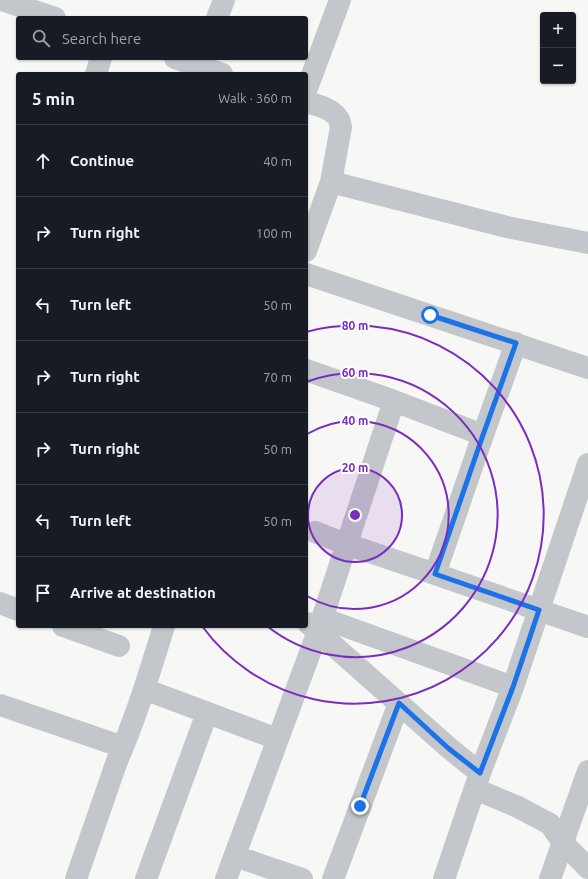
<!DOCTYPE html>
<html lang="en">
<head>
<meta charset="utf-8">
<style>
  body { margin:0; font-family:Ubuntu,sans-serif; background:#242831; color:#f1f3f6 }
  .controls { position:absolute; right:12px; top:12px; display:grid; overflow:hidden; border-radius:4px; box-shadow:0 1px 3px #0004 }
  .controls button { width:36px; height:36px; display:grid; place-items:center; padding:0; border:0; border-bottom:1px solid #363941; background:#171b24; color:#f1f3f6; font:20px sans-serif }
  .stop { position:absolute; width:12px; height:12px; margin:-9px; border:3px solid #1a73e8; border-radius:50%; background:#fff }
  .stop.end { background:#1a73e8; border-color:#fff; box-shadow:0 1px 4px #0008 }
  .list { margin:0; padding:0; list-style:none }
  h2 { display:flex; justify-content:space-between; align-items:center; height:52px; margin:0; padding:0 16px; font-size:17px }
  h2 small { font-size:13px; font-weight:400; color:#9ea1a6 }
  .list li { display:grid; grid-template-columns:26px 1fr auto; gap:12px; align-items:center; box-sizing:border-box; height:72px; padding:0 16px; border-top:1px solid #363941 }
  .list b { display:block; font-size:15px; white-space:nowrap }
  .list em { font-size:13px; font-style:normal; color:#9ea1a6 }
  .icon { flex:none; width:22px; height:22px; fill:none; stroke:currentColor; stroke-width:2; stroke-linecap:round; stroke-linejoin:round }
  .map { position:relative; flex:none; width:588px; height:879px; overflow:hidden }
  .search { position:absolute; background:#171b24; box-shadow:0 1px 3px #0004; left:16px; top:16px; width:292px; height:44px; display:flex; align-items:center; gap:10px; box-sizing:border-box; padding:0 14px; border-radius:4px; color:#9ea1a6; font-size:15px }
  .panel { position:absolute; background:#171b24; box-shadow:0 1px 3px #0004; left:16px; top:72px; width:292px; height:556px; border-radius:4px }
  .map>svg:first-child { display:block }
</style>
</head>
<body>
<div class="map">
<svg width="588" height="879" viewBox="0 0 588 879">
  <rect width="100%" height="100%" fill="#f7f7f5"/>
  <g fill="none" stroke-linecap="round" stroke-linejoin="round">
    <path stroke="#c3c6ca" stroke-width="22" d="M2 0 55 18
      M217 18 224 0
      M175 58 222 74
      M96 74 101 58
      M306 91 340 0
      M306 102C317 105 331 108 338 118 340 120 340 124 341 127L331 182 306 251
      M331 182 507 227 588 243
      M306 274 588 368
      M306 370 394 401 483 435
      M315 532 346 544 435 574 588 627
      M435 574 483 435 516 343
      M0 603 18 610
      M322 618 513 687
      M308 623 449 748 480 773
      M63 626 119 646
      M144 689 277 739
      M0 705 123 747
      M475 789 518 807 550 824 563 843 588 868
      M235 856 302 879
      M76 879 117 761C136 718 150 671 164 626
      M146 879 207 713
      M226 879 318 631 394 401
      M333 879 399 703
      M444 879 480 773 513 687 588 464
      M550 879 588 771"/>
  </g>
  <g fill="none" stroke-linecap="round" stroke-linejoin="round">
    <path stroke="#1a73e8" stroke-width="5" d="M360 806 399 703 448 748 480 773 513 687 539 610 435 574 483 435 516 343 430 315"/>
  </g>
  <circle cx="355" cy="515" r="47" fill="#7b2cbf" fill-opacity=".12"/>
  <g fill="none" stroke="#7b2cbf" stroke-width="2">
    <circle cx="355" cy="515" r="47"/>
    <path d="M307 434A94 94 0 1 1 307 596"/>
    <path d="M306 382A142 142 0 1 1 267 626"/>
    <path d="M306 332A189 189 0 1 1 202 626"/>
  </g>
  <circle cx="355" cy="515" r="6" fill="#7b2cbf" stroke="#fff" stroke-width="2"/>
  <g font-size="12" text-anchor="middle" font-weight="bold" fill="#7b2cbf" stroke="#fff" stroke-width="4" stroke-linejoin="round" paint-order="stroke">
    <text x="355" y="330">80 m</text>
    <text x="355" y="377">60 m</text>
    <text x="355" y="425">40 m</text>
    <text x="355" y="472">20 m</text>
  </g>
</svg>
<div class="controls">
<button>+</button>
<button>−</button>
</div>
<div class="stop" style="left:430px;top:315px"></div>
<div class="stop end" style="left:360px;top:806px"></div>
<div class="search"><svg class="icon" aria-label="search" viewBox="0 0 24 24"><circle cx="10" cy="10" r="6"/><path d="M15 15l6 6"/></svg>Search here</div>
<section class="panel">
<h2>5 min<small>Walk · 360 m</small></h2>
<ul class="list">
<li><svg class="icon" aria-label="ahead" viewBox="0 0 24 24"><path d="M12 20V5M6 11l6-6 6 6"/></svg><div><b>Continue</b></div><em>40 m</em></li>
<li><svg class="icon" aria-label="right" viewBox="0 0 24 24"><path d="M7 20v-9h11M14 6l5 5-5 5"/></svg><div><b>Turn right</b></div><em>100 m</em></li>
<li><svg class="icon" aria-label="left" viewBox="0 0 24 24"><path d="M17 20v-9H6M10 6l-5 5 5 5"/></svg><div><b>Turn left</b></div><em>50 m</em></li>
<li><svg class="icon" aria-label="right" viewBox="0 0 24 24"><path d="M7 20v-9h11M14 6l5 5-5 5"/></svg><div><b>Turn right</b></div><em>70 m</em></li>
<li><svg class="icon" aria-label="right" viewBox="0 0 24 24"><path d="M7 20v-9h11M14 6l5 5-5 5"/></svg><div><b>Turn right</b></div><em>50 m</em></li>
<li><svg class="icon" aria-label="left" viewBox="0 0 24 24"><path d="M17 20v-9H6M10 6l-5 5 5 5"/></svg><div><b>Turn left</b></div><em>50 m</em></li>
<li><svg class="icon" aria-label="arrive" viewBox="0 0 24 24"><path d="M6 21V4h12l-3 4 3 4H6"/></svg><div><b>Arrive at destination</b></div></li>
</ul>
</section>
</div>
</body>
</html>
